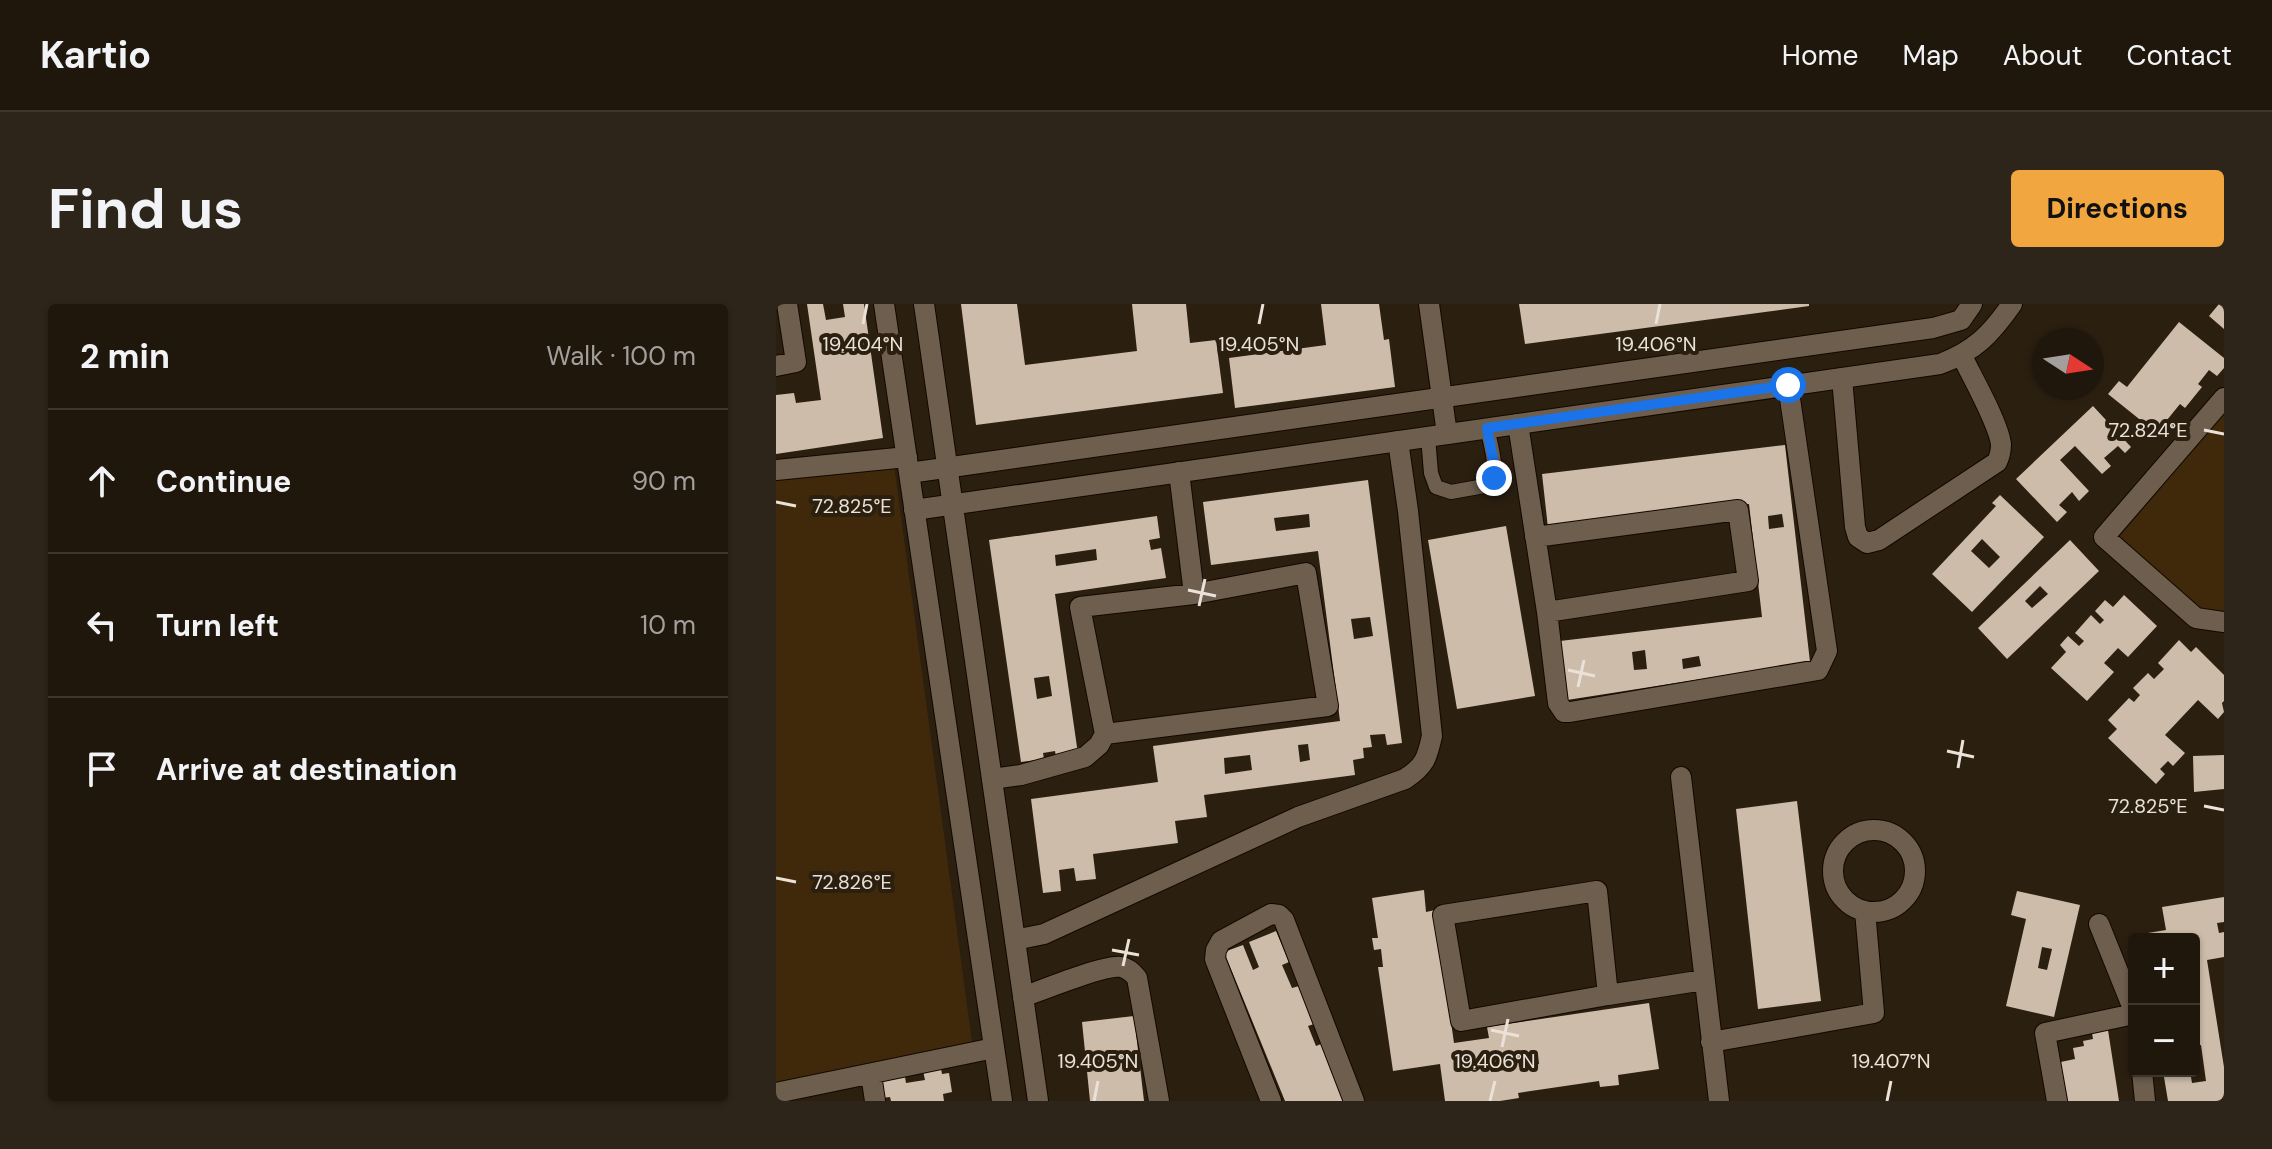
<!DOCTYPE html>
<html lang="en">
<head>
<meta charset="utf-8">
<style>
  body { margin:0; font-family:"DM Sans",sans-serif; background:#2d241a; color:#f1f3f6 }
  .controls { position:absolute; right:24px; bottom:24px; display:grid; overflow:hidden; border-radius:8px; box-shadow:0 2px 6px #0004 }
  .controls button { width:72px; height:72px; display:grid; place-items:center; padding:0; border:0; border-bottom:2px solid #3d362d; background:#20170c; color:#f1f3f6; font:40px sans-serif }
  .compass { position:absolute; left:1256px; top:24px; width:72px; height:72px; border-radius:50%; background:#20170c; box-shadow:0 2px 6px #0004; rotate:102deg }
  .stop { position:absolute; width:24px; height:24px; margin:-18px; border:6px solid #1a73e8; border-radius:50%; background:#fff }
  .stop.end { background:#1a73e8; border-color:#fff; box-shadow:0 2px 8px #0008 }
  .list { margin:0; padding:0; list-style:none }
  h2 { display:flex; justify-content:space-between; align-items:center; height:104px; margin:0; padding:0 32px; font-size:34px }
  h2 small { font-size:26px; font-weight:400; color:#a29f9d }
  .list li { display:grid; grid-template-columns:52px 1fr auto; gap:24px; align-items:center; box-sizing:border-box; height:144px; padding:0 32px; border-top:2px solid #3d362d }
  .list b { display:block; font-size:30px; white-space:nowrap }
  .list em { font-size:26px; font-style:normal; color:#a29f9d }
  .icon { flex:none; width:44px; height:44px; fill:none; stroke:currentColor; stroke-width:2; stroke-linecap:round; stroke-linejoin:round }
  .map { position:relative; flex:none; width:1448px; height:797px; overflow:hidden; border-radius:8px }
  header { display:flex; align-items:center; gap:48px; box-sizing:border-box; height:112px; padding:0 40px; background:#20170c; border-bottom:2px solid #3d362d }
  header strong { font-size:38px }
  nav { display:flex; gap:44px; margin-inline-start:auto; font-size:28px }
  .intro { display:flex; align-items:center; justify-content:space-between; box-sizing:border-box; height:192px; padding:0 48px }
  h1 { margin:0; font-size:56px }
  .button { padding:20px 36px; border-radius:8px; background:#f1a640; color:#111; font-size:28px; font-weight:700 }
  main { display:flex; gap:48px; padding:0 48px }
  aside { flex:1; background:#20170c; border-radius:8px; box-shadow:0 2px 6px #0004 }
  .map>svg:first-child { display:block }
</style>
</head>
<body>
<header>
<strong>Kartio</strong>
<nav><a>Home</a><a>Map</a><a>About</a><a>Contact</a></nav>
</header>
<div class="intro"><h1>Find us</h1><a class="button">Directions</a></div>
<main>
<aside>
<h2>2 min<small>Walk · 100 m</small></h2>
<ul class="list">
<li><svg class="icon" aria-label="ahead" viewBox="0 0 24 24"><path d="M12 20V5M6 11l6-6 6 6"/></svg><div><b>Continue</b></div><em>90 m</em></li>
<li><svg class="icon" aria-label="left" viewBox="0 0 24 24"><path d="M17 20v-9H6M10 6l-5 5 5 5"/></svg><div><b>Turn left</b></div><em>10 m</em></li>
<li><svg class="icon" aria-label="arrive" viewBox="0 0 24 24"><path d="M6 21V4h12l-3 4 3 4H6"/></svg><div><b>Arrive at destination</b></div></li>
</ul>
</aside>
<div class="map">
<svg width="1448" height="797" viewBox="0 0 1448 797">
  <rect width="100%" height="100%" fill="#2b1f10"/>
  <path fill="#40290a" d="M1448 110V307L1423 304 1343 233Z
    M116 146 196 738 20 795 0 796V166Z"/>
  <path fill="#cdbcaa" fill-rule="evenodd" d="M31 0H47L50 16 69 13 67 0H88L107 134 0 150V91L18 89 20 99 45 96Z
    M185 0H241L249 61 361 47 356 0H410L414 39 440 36 447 89 200 121Z
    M545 0H603L608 36 613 35 619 83 459 104 453 54 550 41Z
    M743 0H1033V2L749 40Z
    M1443 0H1448V25L1433 12Z
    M1403 18 1448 54V64L1441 72 1433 66 1422 80 1426 83 1409 104 1404 100 1391 116 1398 122 1388 135 1332 90 1343 77 1351 83Z
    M1317 102 1355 143 1349 149 1342 142 1328 154 1335 162 1326 170 1299 142 1284 156 1313 187 1303 197 1296 188 1283 201 1291 208 1281 218 1240 175Z
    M1009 141 1034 358 791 396 784 337 986 313 973 200 772 224 766 170ZM1006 210 1008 223 993 225 992 212ZM869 346 871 365 858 366 856 348ZM923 352 925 362 907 365 906 355Z
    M592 176 626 439 611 441 609 430 594 431 596 443 587 444 588 454 577 456 579 471 428 491 431 513 399 517 402 539 317 550 320 575 300 577 298 564 283 566 285 587 267 589 255 495 382 478 377 442 564 417 542 247 435 261 427 198ZM533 210 534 223 500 227 498 214ZM594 313 597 332 578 335 575 315ZM532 440 534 456 524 458 522 441ZM474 451 476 466 449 470 448 454Z
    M1224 191 1268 233 1196 308 1156 270 1220 202 1216 199ZM1206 235 1224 253 1213 264 1195 247Z
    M381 212 384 234 373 236 375 246 385 244 390 274 279 290 302 450 280 453 279 447 267 449 268 455 245 458 213 236ZM320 245 321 256 280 262 279 251ZM273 372 276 392 261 395 258 374Z
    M730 222 759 392 681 405 652 236Z
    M1294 236 1323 267 1231 355 1202 324ZM1264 282 1272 290 1256 304 1249 297Z
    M1348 291 1381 322 1352 353 1342 344 1328 359 1338 368 1311 397 1275 364 1290 348 1284 341 1292 332 1303 342 1308 337 1299 329 1315 311 1324 320 1328 316 1319 307 1329 296 1337 303Z
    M1403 336 1415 348 1420 343 1448 371V397L1446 399 1448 408 1442 415 1422 396 1389 431 1409 449 1397 462 1392 457 1384 465 1389 470 1380 480 1332 434 1341 425 1332 416 1353 394 1358 398 1364 391 1357 384 1372 369 1378 375 1388 365 1382 359Z
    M1448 451V485L1418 488 1417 452Z
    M1021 497 1045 697 982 705 960 505Z
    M648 586 650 608 659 606 678 739 713 734 711 723 873 699 883 765 842 771 843 781 824 783 823 777 742 789 743 794 724 797H669L664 760 617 767 602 663H607L605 645 598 646 596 634H602L596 594ZM762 751 763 760 743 763 742 754ZM733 756 735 765 715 768 714 759Z
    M1241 587 1304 601 1278 713 1230 702 1250 615 1235 611ZM1266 643 1276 645 1271 666 1262 664Z
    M1448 593V618L1441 619 1443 629 1448 628V653L1431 656 1448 763V797H1392L1387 767H1414L1416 779 1430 777 1425 741 1418 742V635H1367L1366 630 1390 626 1386 603Z
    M500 627 513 658 506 661 516 684 523 682 538 720 532 722 540 742 545 740 567 797H509L448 648 467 641 477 666 483 663 473 638Z
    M358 712 368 797H314L306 718Z
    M1332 726 1343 797H1286L1280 759 1299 755 1297 744 1308 742 1307 737 1317 735 1316 729Z
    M164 759 166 770 173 769 176 788 167 790 168 797H115L114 793 106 794 103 777 129 773 130 779 149 776 146 762Z"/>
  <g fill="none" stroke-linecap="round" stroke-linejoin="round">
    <g stroke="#130800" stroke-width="16">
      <path id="lane" d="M652 133 655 169 660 183 675 188 714 181C723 165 715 142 711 124"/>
    </g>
    <g stroke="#130800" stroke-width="22">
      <path id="street" d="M653 0 671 130
        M0 62 20 58 11 0
        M1066 74 1079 223 1082 233 1091 239 1103 236 1221 158C1224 152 1225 147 1225 140 1222 118 1196 73 1186 52
        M1448 94 1328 233 1420 314 1448 318
        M742 120 771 308 782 399 788 408H794L1042 366 1051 347 1012 81
        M0 166 131 153
        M403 168 418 290
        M759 233 962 206 972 277 771 308
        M905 473 943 797
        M216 475 245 471 309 453 323 441 329 430 304 303 418 290 530 269 552 402 329 430
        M1057 567a41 41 0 1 1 82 0a41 41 0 1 1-82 0Z
        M1323 620 1358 707
        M239 636 268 630 522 513 629 475C649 462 651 454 656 432L632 207 622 137
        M832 691 685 717 667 611 821 587 832 691 928 676
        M247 693C266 686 330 660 345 663 352 664 357 669 361 674L383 797
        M935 738 1098 709 1089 607
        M1366 767 1369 797
        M95 770 99 797
        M0 789 218 744
        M495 797 439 655 440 646 445 637 495 610 503 611 508 616 578 797
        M1281 797 1269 729 1358 710"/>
    </g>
    <g stroke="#130800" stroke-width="22">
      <path id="secondary" d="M108 0 226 797
        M148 0 262 797
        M133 169 1157 24 1185 16 1196 0
        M138 206 1164 60C1199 47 1215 30 1236 0"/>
    </g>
    <use href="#lane" stroke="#6d5e4e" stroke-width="14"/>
    <use href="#street" stroke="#6d5e4e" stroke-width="20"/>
    <use href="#secondary" stroke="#6d5e4e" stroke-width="20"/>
  </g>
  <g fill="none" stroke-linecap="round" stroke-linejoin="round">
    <path stroke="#1a73e8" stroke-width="10" d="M718 174 717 155 711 124 1012 81"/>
  </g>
  <path fill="none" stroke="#eae2d8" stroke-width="3" d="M87 20 91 0M483 20 487 0M880 20 884 0M1428 126 1448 130M0 198 20 202M412 286 440 292M423 302 429 275M792 366 819 372M802 383 808 356M1171 447 1198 453M1182 464 1187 436M1428 502 1448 506M0 574 20 578M336 646 363 651M347 662 353 635M715 726 743 732M726 743 732 715M318 797 322 777M714 797 719 777M1111 797 1115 777"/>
  <g font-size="20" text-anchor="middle" fill="#eae2d8" stroke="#2b1f10" stroke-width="8" stroke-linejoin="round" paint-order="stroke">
    <text x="87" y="47">19.404°N</text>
    <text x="483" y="47">19.405°N</text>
    <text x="880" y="47">19.406°N</text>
    <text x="1372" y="133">72.824°E</text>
    <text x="76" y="209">72.825°E</text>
    <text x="1372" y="509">72.825°E</text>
    <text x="76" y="585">72.826°E</text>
    <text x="322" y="764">19.405°N</text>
    <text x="719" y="764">19.406°N</text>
    <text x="1115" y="764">19.407°N</text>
  </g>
</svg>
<div class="controls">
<button>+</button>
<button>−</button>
</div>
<svg class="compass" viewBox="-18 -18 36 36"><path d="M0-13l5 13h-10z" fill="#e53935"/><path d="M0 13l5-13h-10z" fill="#a29f9d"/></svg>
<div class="stop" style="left:1012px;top:81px"></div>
<div class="stop end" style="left:718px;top:174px"></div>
</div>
</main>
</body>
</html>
